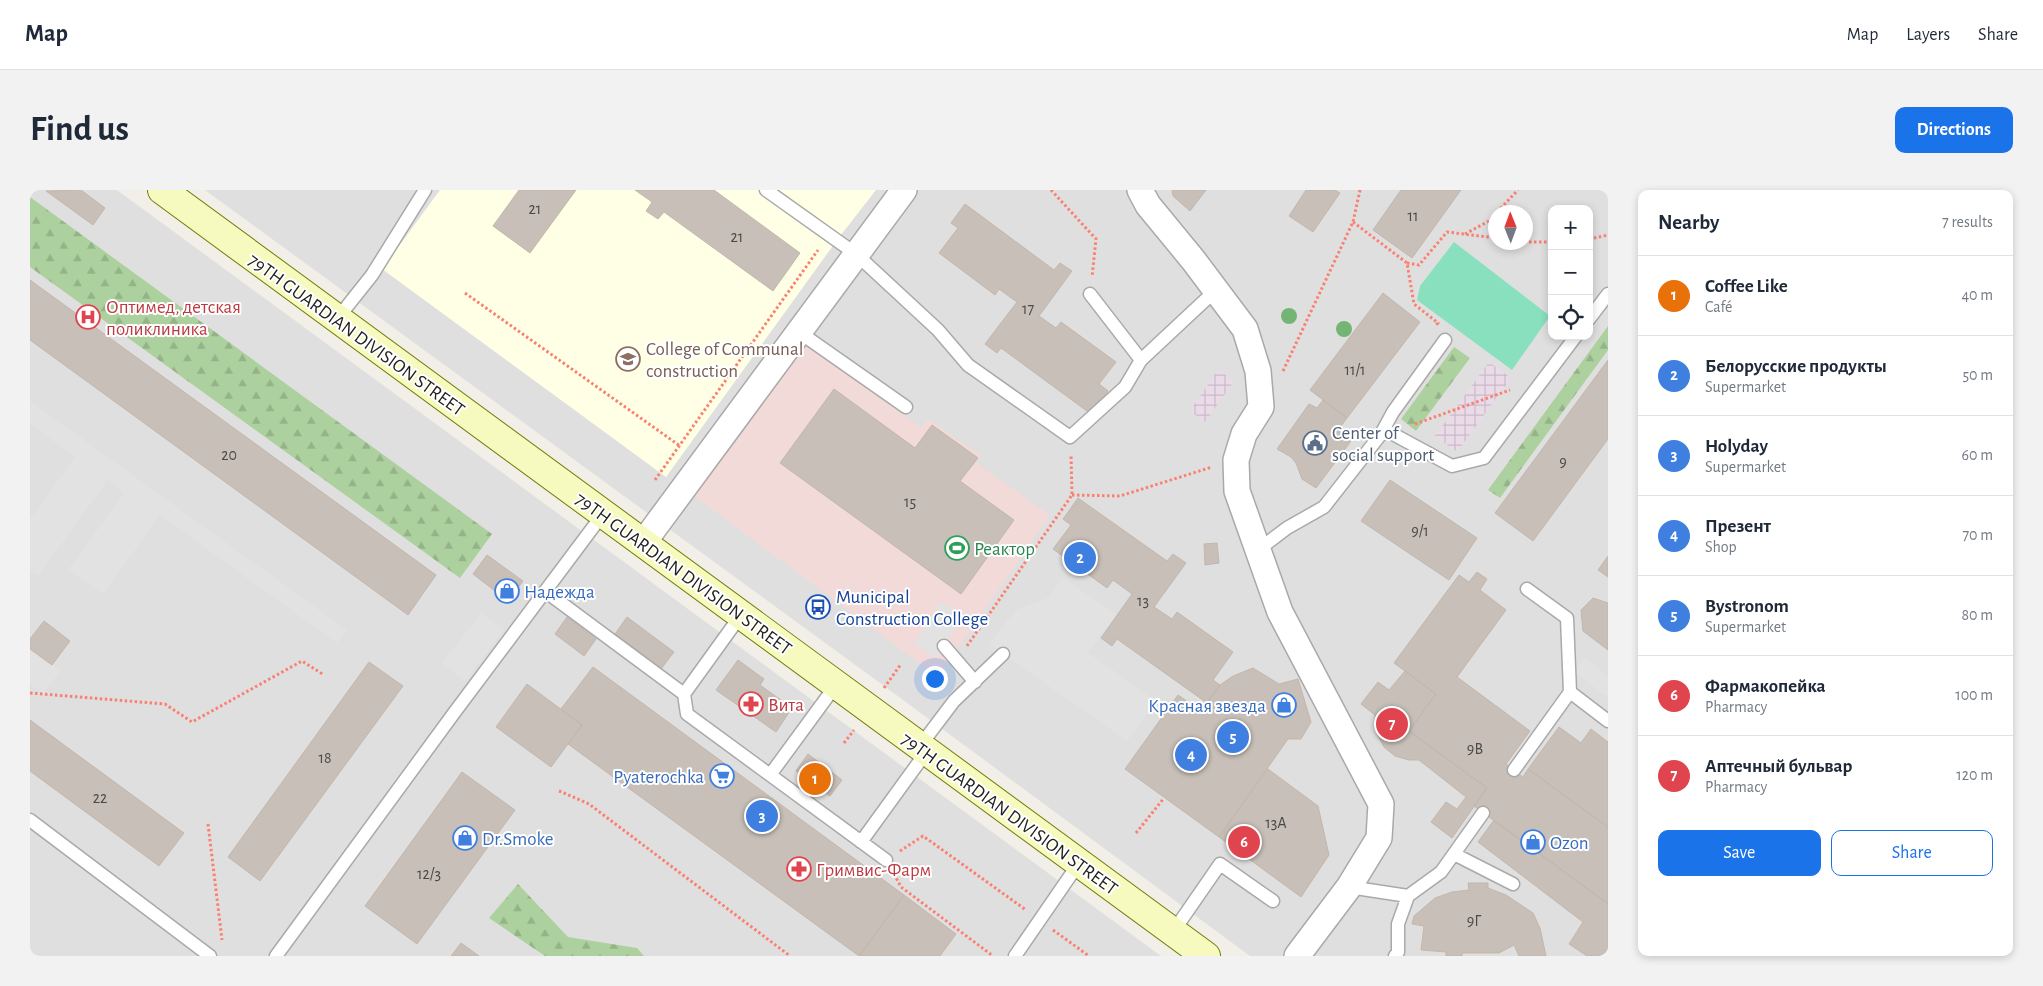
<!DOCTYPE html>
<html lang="en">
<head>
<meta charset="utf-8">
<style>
  body { margin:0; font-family:"Alegreya Sans",sans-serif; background:#f2f2f3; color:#1f2937 }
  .controls { position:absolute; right:15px; top:15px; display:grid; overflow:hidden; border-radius:10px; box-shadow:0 2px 8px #0003 }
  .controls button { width:45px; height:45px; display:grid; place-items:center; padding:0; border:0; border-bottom:1px solid #e0e1e3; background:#fff; color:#1f2937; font:25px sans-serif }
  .compass { position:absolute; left:1458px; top:15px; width:45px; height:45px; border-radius:50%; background:#fff; box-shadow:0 2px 8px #0003; rotate:359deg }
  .you { position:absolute; left:904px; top:488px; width:18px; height:18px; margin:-12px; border:4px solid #fff; border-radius:50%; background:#1a73e8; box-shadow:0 0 0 8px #1a73e833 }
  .badge { display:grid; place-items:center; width:32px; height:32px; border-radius:50%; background:#1a73e8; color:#fff; font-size:16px; font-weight:700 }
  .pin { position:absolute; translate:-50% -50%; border:2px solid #fff; box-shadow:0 1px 5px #0006 }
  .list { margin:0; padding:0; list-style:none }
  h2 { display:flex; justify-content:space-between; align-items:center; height:65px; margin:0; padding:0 20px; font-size:21px }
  h2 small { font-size:16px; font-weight:400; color:#747a83 }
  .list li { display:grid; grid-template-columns:32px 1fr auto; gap:15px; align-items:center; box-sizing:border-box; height:80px; padding:0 20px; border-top:1px solid #e0e1e3 }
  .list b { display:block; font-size:19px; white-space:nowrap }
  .list p { margin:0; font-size:16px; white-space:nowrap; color:#747a83 }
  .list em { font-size:16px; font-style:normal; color:#747a83 }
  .actions { display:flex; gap:10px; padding:15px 20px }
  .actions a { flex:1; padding:11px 0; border:1px solid #1a73e8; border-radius:10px; text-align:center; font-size:18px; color:#1a73e8 }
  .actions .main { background:#1a73e8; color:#fff }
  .icon { flex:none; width:28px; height:28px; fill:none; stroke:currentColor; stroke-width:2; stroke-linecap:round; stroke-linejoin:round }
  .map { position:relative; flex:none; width:1578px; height:766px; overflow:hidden; border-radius:10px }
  header { display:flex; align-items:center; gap:30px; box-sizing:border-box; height:70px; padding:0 25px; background:#fff; border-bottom:1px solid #e0e1e3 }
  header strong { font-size:24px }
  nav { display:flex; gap:28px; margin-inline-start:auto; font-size:18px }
  .intro { display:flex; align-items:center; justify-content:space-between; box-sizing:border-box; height:120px; padding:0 30px }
  h1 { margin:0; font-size:35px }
  .button { padding:12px 22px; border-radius:10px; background:#1a73e8; color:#fff; font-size:18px; font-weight:700 }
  main { display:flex; gap:30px; padding:0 30px }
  aside { flex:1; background:#fff; border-radius:10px; box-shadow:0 2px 8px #0003 }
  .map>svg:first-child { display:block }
</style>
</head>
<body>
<header>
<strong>Map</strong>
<nav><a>Map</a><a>Layers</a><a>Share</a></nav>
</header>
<div class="intro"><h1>Find us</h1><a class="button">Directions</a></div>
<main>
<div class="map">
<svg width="1578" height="766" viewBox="0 0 1578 766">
  <defs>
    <pattern id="industrial-grid" width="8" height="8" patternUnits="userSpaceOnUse" patternTransform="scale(1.25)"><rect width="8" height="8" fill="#ebdbe8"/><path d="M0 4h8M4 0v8" fill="none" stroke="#c9bcc7"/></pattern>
    <pattern id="forest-firs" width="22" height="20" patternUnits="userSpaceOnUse" patternTransform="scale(1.25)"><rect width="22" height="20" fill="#add19e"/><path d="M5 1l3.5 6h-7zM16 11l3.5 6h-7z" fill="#95b388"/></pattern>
  </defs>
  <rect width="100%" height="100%" fill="#f2efe9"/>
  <path fill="#e0dfdf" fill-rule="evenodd" d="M0 0H87L1131 766H0Z
    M175 0H1578V766H1220L850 493ZM1522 19H1559V146H1522ZM1466 22H1496V52H1466Z"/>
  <path fill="#f2dad9" d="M776 155 891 238 898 229 951 266 946 273 1020 325 908 487 663 305Z"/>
  <path fill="url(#industrial-grid)" d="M1459 172 1481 188 1427 262 1405 246Z
    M1188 180 1204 191 1175 232 1160 221Z"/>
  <path fill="#ffffe5" d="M410 0H846L807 50 636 287 352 79Z"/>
  <path fill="url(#forest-firs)" d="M0 7 462 344 430 388 0 77Z
    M1578 136V160L1470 308 1458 300Z
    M1424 157 1440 168 1386 241 1371 229Z
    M488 694 538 747 607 758 614 766H515L459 728Z"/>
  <path fill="#88e0be" d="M1424 52 1520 126 1482 180 1387 110 1390 96Z"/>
  <path fill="#e2e2e2" d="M0 211 317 440 307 453 130 325 73 404 38 380 94 303 78 290 8 386 0 380V329L45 267 0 234Z
    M1033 388 1086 424 1058 463 1127 511 1097 551 959 454 986 420 1017 408Z
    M911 412 933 426 906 468 884 454Z
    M451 423 474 440 435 491 412 473Z
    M0 459 30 481 13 504 0 494Z
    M1554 467 1578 486V504L1576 506 1543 481Z"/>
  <path fill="#c7bfb8" stroke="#c4b6ab" d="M51 0 75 18 63 35 16 1Z
    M489 0H546L500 63 463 36Z
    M605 0H684L770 63 743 101 634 22 628 29 616 21 622 12Z
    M1142 0H1176L1160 21 1143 6Z
    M1276 0H1305L1310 3 1283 42 1259 26Z
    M1371 0H1431L1382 68 1343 40Z
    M935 14 1024 80 1030 73 1042 81 1009 126 1026 138 1031 132 1086 172 1069 194 1078 201 1061 224 971 158 967 163 955 154 987 112 969 99 965 105 909 63 928 38 921 33Z
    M0 90 406 385 378 425 0 150Z
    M1353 103 1390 132 1317 228 1280 200Z
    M1578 170V249L1503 351 1465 323Z
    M804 199 885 258 902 235 948 268 930 291 984 330 931 404 750 273Z
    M1293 210 1317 228 1311 236 1324 247 1286 298 1272 289 1266 273 1261 267 1247 259 1279 214 1287 218Z
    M1360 290 1447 348 1419 390 1331 331Z
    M1048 308 1137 371 1143 364 1156 373 1124 417 1142 429 1147 422 1203 462 1183 490 1190 495 1177 513 1087 449 1082 456 1071 448 1102 404 1083 390 1077 398 1023 359 1041 335 1033 329Z
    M1187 353 1189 373 1175 375 1174 354Z
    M457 365 493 391 478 411 443 384Z
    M1578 366V387L1568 380Z
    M1447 382 1457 389 1450 400 1476 420 1427 487 1500 541 1476 574 1493 587 1498 579 1578 637V714L1444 616 1457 598 1379 541 1406 504 1364 473 1429 385 1439 392Z
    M1563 408 1578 413V460L1553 441 1551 420Z
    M537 427 566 449 554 466 525 444Z
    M597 427 644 462 631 479 585 444Z
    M14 431 40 451 22 475 0 459V449Z
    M708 470 734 489 730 495 762 518 746 542 686 500Z
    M339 472 373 496 230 691 198 667Z
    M563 477 874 705 829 766 538 554 552 535 531 519Z
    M1223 478 1249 494 1268 489 1281 532 1271 549H1258L1189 647 1095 579 1148 505 1171 521 1190 495 1203 486Z
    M1375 481 1406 504 1379 541 1457 598 1422 648 1401 632 1416 612 1427 619 1436 607 1389 570H1379L1365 566 1354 557 1346 542 1345 525 1331 514 1348 492 1359 500Z
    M497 494 552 535 521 577 466 537Z
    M0 530 154 643 129 676 0 581Z
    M1529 537 1551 553 1561 539 1578 552V637L1498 579Z
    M778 564 812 590 800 606 766 581Z
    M1238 579 1288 616 1299 665 1271 707 1189 647Z
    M432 582 485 620 387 754 335 716Z
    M1464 630 1578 714V763L1576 766H1557L1539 754 1553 732 1448 652Z
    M1438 693H1458V698L1476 705 1503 723 1510 738 1516 766H1489L1484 755 1469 763H1432V766H1416V762L1391 760 1394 736 1382 734 1384 726 1405 708 1422 702 1439 700Z
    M874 705 926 744 910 766H829Z
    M431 753 449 766H421Z"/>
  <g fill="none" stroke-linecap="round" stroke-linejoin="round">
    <g stroke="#a9a9a9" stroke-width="15">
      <path id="service" d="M736 0 826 64 908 140 938 175 1040 247 1095 197 1111 170 1060 104
        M307 129 342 85 395 0
        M1559 129 1578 104
        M769 142 876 217
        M1111 170 1186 100
        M1351 244 1361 243 1422 276 1454 268 1546 146
        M1228 360 1257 338 1294 317 1351 244 1363 222 1415 150
        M515 401 654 504 657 524 856 670
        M914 456 945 492
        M1540 502 1578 531
        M654 504 711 425
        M890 556 924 511 973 464
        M1484 580 1540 502 1537 428 1497 399
        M740 585 806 495
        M0 630 180 766
        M831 652 897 561
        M1424 664 1483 694
        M1319 697 1378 706 1411 682 1453 623
        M1143 742 1190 674 1243 711
        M246 766 424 523 573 324
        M985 766 1049 673
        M1365 766 1368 762V734L1378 706"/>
    </g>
    <g stroke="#a9a9a9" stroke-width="28">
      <path id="minor" d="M1110 0 1118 15 1164 71 1215 139 1228 181 1231 217 1214 244 1206 270 1207 301 1250 422 1351 614 1349 648 1319 697 1267 766
        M613 353 874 0"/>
    </g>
    <g stroke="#707d05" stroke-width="30">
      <path id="secondary" d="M132 0 1176 766"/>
    </g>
    <path stroke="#fa8072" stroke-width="3" stroke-dasharray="2.5 2.5" stroke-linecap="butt" d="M1021 0 1066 49 1062 87
      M1467 22 1488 0
      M1323 32 1377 73 1384 114 1408 133 1406 135
      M1435 44 1459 31 1466 24
      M1559 49 1578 45
      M1494 52H1522
      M1377 73 1389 75 1417 42 1466 48
      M435 103 650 256
      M1253 181 1323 32 1330 0
      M1385 234 1480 200
      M625 290 788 60
      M1042 305 1090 306 1182 277
      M937 456 1042 305 1041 265
      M854 498 871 474
      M907 499 917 485
      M0 503 135 514 162 532 272 471 294 485
      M814 553 824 540
      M529 601 559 614 760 766
      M178 634 192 750
      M1106 643 1134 608
      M870 661 893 646 996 720
      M864 684 871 697 963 766
      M1023 740 1059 766"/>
    <use href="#service" stroke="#fff" stroke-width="12"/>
    <use href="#minor" stroke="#fff" stroke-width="25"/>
    <use href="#secondary" stroke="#f7fabf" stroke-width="28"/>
  </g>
  <g fill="#74b475">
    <circle cx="1259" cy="126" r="8"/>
    <circle cx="1314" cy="139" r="8"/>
  </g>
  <defs>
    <g id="hospital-ring" transform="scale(1.25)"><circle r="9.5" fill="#fff" stroke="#e0444e" stroke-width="1.5"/><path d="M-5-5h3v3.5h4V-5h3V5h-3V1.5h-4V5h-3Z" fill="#e0444e"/></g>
    <g id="university-ring" transform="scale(1.25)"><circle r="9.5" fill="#fff" stroke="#8d6e63" stroke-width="1.5"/><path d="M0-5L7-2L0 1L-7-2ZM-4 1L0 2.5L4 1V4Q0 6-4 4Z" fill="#8d6e63"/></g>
    <g id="civic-ring" transform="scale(1.25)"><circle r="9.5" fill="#fff" stroke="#5c6f8a" stroke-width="1.5"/><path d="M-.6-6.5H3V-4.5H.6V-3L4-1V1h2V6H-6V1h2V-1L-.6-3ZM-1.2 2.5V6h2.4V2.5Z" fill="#5c6f8a"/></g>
    <g id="stadium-ring" transform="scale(1.25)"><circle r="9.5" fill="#fff" stroke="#2e9e5b" stroke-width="1.5"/><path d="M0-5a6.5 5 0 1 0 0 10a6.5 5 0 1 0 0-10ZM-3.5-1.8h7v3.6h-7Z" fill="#2e9e5b"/></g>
    <g id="shop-ring" transform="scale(1.25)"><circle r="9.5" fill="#fff" stroke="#3f7fe0" stroke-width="1.5"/><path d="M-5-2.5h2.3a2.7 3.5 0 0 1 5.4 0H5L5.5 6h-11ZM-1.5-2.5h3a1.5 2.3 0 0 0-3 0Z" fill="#3f7fe0"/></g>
    <g id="bus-ring" transform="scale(1.25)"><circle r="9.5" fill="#fff" stroke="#1a4fb4" stroke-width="1.5"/><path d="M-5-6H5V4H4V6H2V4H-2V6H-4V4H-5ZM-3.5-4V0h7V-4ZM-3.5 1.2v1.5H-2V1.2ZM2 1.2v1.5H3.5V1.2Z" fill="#1a4fb4"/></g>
    <g id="pharmacy-ring" transform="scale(1.25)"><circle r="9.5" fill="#fff" stroke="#e0444e" stroke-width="1.5"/><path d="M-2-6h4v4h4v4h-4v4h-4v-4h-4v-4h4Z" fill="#e0444e"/></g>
    <g id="supermarket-ring" transform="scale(1.25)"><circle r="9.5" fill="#fff" stroke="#3f7fe0" stroke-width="1.5"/><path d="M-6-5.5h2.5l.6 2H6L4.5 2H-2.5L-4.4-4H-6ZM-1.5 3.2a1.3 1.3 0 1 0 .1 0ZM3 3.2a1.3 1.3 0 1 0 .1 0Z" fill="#3f7fe0"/></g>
  </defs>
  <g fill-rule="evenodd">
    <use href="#hospital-ring" x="58" y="127"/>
    <use href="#university-ring" x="598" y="169"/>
    <use href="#civic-ring" x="1285" y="253"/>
    <use href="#stadium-ring" x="927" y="358"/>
    <use href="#shop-ring" x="477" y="401"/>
    <use href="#bus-ring" x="788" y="417"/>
    <use href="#pharmacy-ring" x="721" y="514"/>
    <use href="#shop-ring" x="1254" y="515"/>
    <use href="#supermarket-ring" x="692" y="586"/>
    <use href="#shop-ring" x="435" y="648"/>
    <use href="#shop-ring" x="1503" y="652"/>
    <use href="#pharmacy-ring" x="769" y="679"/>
  </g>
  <g text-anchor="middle" stroke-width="4" stroke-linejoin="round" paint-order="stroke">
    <g font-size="16" fill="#4b4948">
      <text x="505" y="24">21</text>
      <text x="1383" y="31">11</text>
      <text x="707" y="52">21</text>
      <text x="998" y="124">17</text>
      <text x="1325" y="185">11/1</text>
      <text x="199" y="270">20</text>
      <text x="1533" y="277">9</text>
      <text x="880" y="317">15</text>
      <text x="1390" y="346">9/1</text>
      <text x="1113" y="416">13</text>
      <text x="1445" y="564">9В</text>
      <text x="295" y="573">18</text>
      <text x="70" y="613">22</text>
      <text x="1246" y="638">13А</text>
      <text x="399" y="689">12/3</text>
      <text x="1444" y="736">9Г</text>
    </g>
    <g font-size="19" fill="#be3a42" stroke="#fff" text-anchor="start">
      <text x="76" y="123">Оптимед, детская<tspan x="76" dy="22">поликлиника</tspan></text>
      <text x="738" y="521">Вита</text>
      <text x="786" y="686">Гримвис-Фарм</text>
    </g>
    <g font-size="19" fill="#222" stroke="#fff">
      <text transform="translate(327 144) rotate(36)" y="7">79TH GUARDIAN DIVISION STREET</text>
      <text transform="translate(654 383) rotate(36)" y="7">79TH GUARDIAN DIVISION STREET</text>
      <text transform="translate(980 623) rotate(36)" y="7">79TH GUARDIAN DIVISION STREET</text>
    </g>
    <g font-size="19" fill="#785e54" stroke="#fff" text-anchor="start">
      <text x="616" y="165">College of Communal<tspan x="616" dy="22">construction</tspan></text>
    </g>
    <g font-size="19" fill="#4e5e75" stroke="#fff" text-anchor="start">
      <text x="1302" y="249">Center of<tspan x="1302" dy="22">social support</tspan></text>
    </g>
    <g font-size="19" fill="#27864d" stroke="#fff" text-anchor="start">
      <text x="944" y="365">Реактор</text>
    </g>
    <g font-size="19" fill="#366cbe" stroke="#fff" text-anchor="start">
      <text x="494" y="408">Надежда</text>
      <text x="1236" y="522" text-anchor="end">Красная звезда</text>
      <text x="674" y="593" text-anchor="end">Pyaterochka</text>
      <text x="452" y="655">Dr.Smoke</text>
      <text x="1520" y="659">Ozon</text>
    </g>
    <g font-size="19" fill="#164399" stroke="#fff" text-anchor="start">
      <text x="806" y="413">Municipal<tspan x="806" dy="22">Construction College</tspan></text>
    </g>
  </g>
</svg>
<div class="controls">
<button>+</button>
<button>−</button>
<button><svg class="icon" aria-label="locate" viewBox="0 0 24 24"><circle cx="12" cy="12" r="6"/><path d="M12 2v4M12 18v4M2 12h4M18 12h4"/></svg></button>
</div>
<svg class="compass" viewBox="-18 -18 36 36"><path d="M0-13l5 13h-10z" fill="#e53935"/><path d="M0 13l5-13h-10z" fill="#747a83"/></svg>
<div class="you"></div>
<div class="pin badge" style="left:785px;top:589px;background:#e8710a">1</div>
<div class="pin badge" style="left:1050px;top:368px;background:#3f7fe0">2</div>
<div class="pin badge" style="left:732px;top:626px;background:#3f7fe0">3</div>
<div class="pin badge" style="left:1161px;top:565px;background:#3f7fe0">4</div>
<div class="pin badge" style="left:1203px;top:547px;background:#3f7fe0">5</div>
<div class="pin badge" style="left:1214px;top:652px;background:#e0444e">6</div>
<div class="pin badge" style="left:1362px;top:534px;background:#e0444e">7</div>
</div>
<aside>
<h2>Nearby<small>7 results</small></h2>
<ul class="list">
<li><span class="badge" style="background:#e8710a">1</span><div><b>Coffee Like</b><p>Café</p></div><em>40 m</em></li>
<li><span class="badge" style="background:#3f7fe0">2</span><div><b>Белорусские продукты</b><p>Supermarket</p></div><em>50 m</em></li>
<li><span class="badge" style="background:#3f7fe0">3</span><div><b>Holyday</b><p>Supermarket</p></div><em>60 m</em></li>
<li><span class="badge" style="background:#3f7fe0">4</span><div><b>Презент</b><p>Shop</p></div><em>70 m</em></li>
<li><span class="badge" style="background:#3f7fe0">5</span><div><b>Bystronom</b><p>Supermarket</p></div><em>80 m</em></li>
<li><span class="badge" style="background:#e0444e">6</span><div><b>Фармакопейка</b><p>Pharmacy</p></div><em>100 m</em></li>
<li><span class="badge" style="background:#e0444e">7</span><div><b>Аптечный бульвар</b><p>Pharmacy</p></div><em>120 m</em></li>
</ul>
<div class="actions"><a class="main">Save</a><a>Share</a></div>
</aside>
</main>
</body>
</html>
